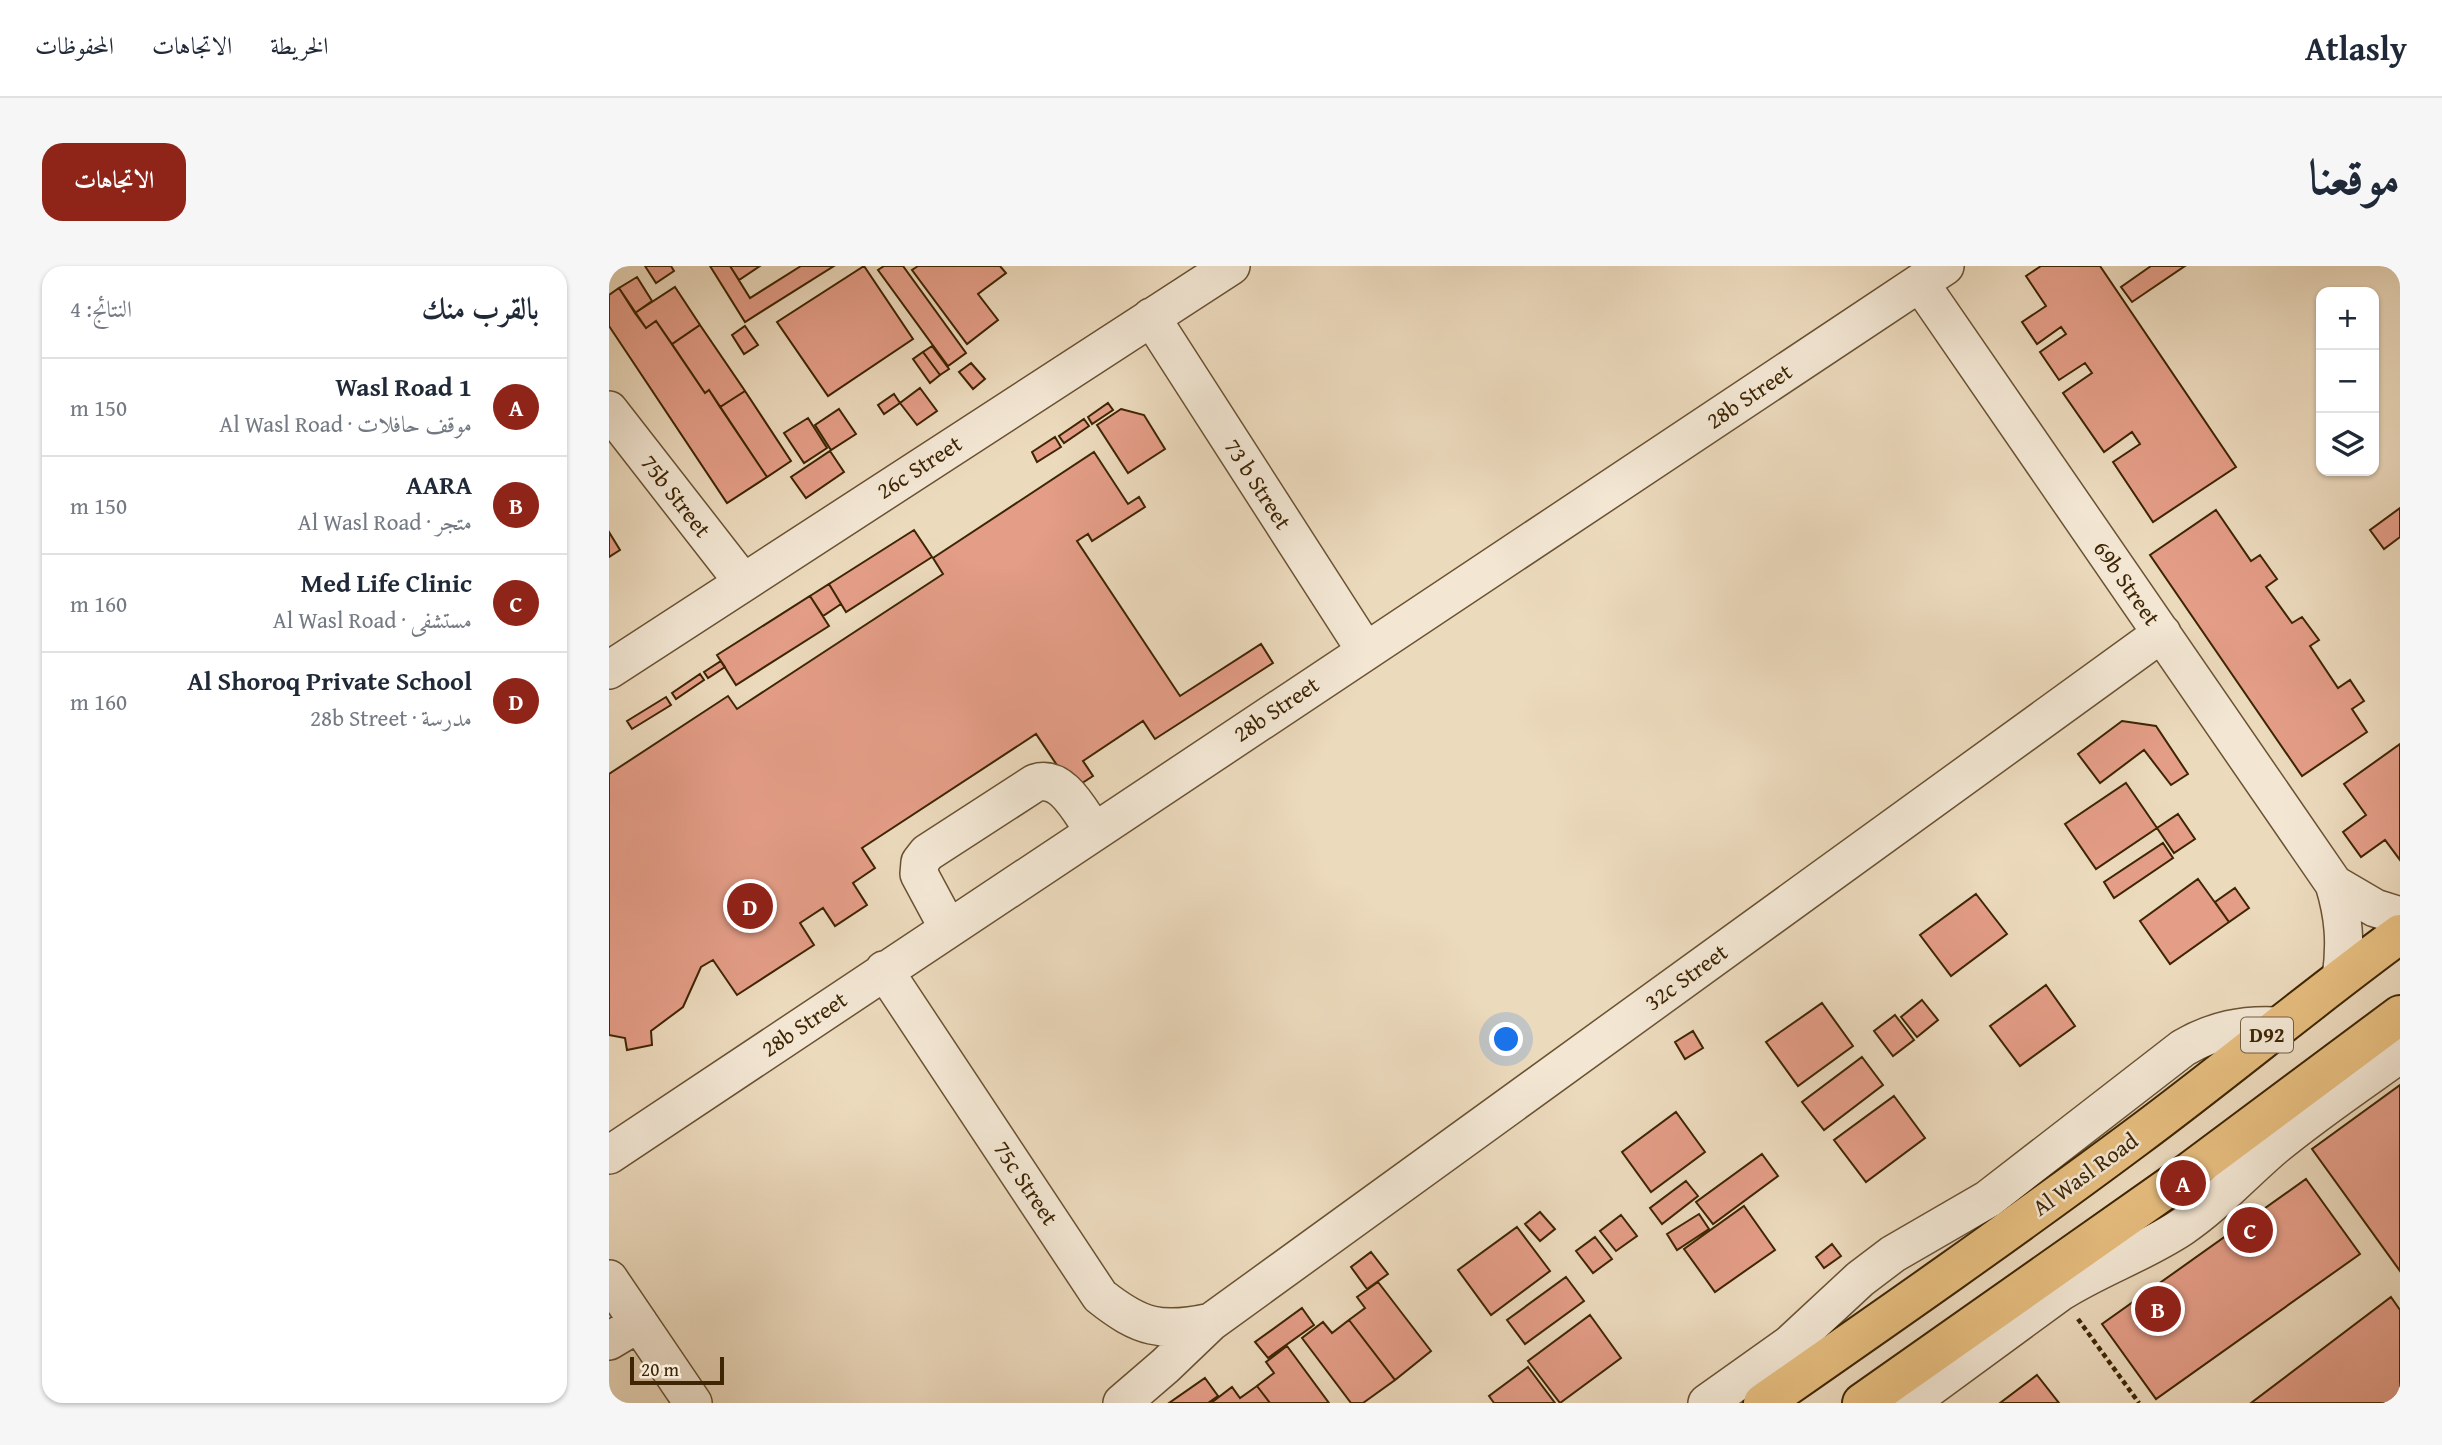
<!DOCTYPE html>
<html lang="ar">
<head>
<meta charset="utf-8">
<style>
  body { margin:0; font-family:"Gentium Book Plus",Amiri,serif; background:#f6f6f7; color:#1f2937; direction:rtl }
  .controls { position:absolute; right:21px; top:21px; display:grid; overflow:hidden; border-radius:14px; box-shadow:0 2px 5px #0004 }
  .controls button { width:63px; height:63px; display:grid; place-items:center; padding:0; border:0; border-bottom:2px solid #e0e1e3; background:#fff; color:#1f2937; font:35px sans-serif }
  .scale { position:absolute; left:21px; bottom:18px; width:94px; box-sizing:border-box; padding-left:7px; border:4px solid #3e2503; border-top:0; font-size:19px; line-height:24px; white-space:nowrap; color:#3e2503; -webkit-text-stroke:5px #f3e7d4; paint-order:stroke }
  .you { position:absolute; left:898px; top:774px; width:24px; height:24px; margin:-18px; border:5px solid #fff; border-radius:50%; background:#1a73e8; box-shadow:0 0 0 10px #1a73e833 }
  .badge { display:grid; place-items:center; width:46px; height:46px; border-radius:50%; background:#8f2418; color:#fff; font-size:23px; font-weight:700 }
  .pin { position:absolute; translate:-50% -50%; border:4px solid #fff; box-shadow:0 2px 7px #0006 }
  .list { margin:0; padding:0; list-style:none }
  h2 { display:flex; justify-content:space-between; align-items:center; height:91px; margin:0; padding:0 28px; font-size:30px }
  h2 small { font-size:23px; font-weight:400; color:#747a83 }
  .list li { display:grid; grid-template-columns:46px 1fr auto; gap:21px; align-items:center; box-sizing:border-box; height:98px; padding:0 28px; border-top:2px solid #e0e1e3 }
  .list b { display:block; font-size:26px; white-space:nowrap }
  .list p { margin:0; font-size:23px; white-space:nowrap; color:#747a83 }
  .list em { font-size:23px; font-style:normal; color:#747a83 }
  .icon { flex:none; width:38px; height:38px; fill:none; stroke:currentColor; stroke-width:2; stroke-linecap:round; stroke-linejoin:round }
  .map { position:relative; flex:none; width:1791px; height:1137px; overflow:hidden; direction:ltr; border-radius:21px }
  header { display:flex; align-items:center; gap:42px; box-sizing:border-box; height:98px; padding:0 35px; background:#fff; border-bottom:2px solid #e0e1e3 }
  header strong { font-size:33px }
  nav { display:flex; gap:38px; margin-inline-start:auto; font-size:24px }
  .intro { display:flex; align-items:center; justify-content:space-between; box-sizing:border-box; height:168px; padding:0 42px }
  h1 { margin:0; font-size:49px }
  .button { padding:18px 32px; border-radius:21px; background:#8f2418; color:#fff; font-size:24px; font-weight:700 }
  main { display:flex; gap:42px; padding:0 42px }
  aside { flex:1; background:#fff; border-radius:21px; box-shadow:0 2px 5px #0004 }
  .map>svg:first-child { display:block }
</style>
</head>
<body>
<header>
<strong>Atlasly</strong>
<nav><a>الخريطة</a><a>الاتجاهات</a><a>المحفوظات</a></nav>
</header>
<div class="intro"><h1>موقعنا</h1><a class="button">الاتجاهات</a></div>
<main>
<div class="map">
<svg width="1791" height="1137" viewBox="0 0 1791 1137">
  <rect width="100%" height="100%" fill="#ecdabd"/>
  <filter id="stains"><feTurbulence type="fractalNoise" baseFrequency=".00286" numOctaves="4"/><feColorMatrix values="0 0 0 0 .2 0 0 0 0 .09 0 0 0 0 .02 0 0 0 .5 -.17"/></filter>
  <radialGradient id="worn" r=".72"><stop offset=".6" stop-color="#630" stop-opacity="0"/><stop offset="1" stop-color="#630" stop-opacity=".3"/></radialGradient>
  <path fill="#e49d87" stroke="#3e2503" stroke-width="2" d="M36 0H62L65 5 47 17Z
    M101 0H121L141 32 192 0H225L136 56Z
    M121 0H151L130 14Z
    M255 0 304 73 219 130 168 56Z
    M275 0H294L357 87 339 100 269 4Z
    M309 0H391L397 7 369 28 389 54 358 78 303 4Z
    M1432 0H1491L1627 201 1544 256 1504 196 1531 178 1523 166 1495 186 1454 127 1483 107 1476 97 1450 114 1431 86 1457 68 1452 61 1428 78 1413 56 1437 40 1417 10Z
    M1542 0H1576L1523 36 1512 21Z
    M28 11 43 35 26 47 10 22Z
    M66 21 91 59 63 78 47 55 37 62 26 47Z
    M10 22 37 62 47 55 96 127 100 124 158 211 118 237 0 60V29Z
    M91 59 136 125 111 141 100 124 96 127 63 78Z
    M136 60 149 79 135 88 123 69Z
    M323 80 340 103 331 109 314 86Z
    M314 86 331 109 321 117 304 93Z
    M362 97 376 113 364 123 350 106Z
    M311 122 328 145 308 159 291 137Z
    M136 125 182 195 158 211 111 141Z
    M285 128 291 137 275 148 269 139Z
    M499 137 504 144 483 158 479 151Z
    M230 143 247 168 222 184 206 159Z
    M512 143 535 149 556 183 519 207 488 159Z
    M199 152 218 182 195 197 175 167Z
    M475 153 480 160 455 177 450 170Z
    M446 171 452 181 428 196 423 186Z
    M221 185 235 206 197 232 182 211Z
    M485 186 519 238 530 231 536 241 483 275 479 268 468 275 571 430 652 378 664 397 546 473 534 455 474 495 484 510 464 523 427 468 253 582 266 602 244 617 258 639 226 660 214 642 191 657 205 679 128 729 104 694 92 701 74 741 42 765 43 779 18 784 16 772 0 769V508L119 430 128 443 334 308 324 292Z
    M1791 242V271L1775 283 1761 264Z
    M1607 244 1642 295 1651 289 1668 313 1657 321 1683 357 1693 351 1710 374 1701 380 1729 422 1741 414 1755 435 1743 443 1758 466 1693 510 1541 289Z
    M305 264 323 291 237 346 220 318Z
    M0 266 11 284 0 291Z
    M220 318 232 338 214 350 201 330Z
    M201 330 220 360 127 419 108 389Z
    M112 395 116 401 99 412 95 406Z
    M91 408 95 414 67 433 63 427Z
    M57 431 62 439 23 463 18 455Z
    M1513 455 1547 460 1579 508 1562 519 1535 484 1491 517 1469 488Z
    M1791 478V594L1776 574 1752 591 1734 566 1757 549 1735 518Z
    M1517 517 1548 562 1487 603 1456 558Z
    M1569 548 1586 573 1565 587 1548 562Z
    M1554 577 1564 592 1505 632 1495 616Z
    M1589 613 1620 656 1561 698 1531 655Z
    M1626 622 1640 642 1620 656 1606 636Z
    M1367 628 1398 668 1342 710 1311 669Z
    M1437 719 1466 760 1411 800 1381 760Z
    M1313 734 1329 754 1308 771 1292 751Z
    M1213 737 1244 780 1189 820 1157 776Z
    M1286 749 1305 774 1284 790 1265 765Z
    M1084 765 1094 782 1076 793 1066 776Z
    M1253 791 1274 819 1215 864 1193 836Z
    M1791 819V1005L1703 883Z
    M1285 830 1316 872 1257 916 1225 874Z
    M1067 846 1096 886 1042 926 1013 886Z
    M1153 888 1169 910 1104 958 1087 936Z
    M1697 913 1751 988 1547 1133 1493 1058Z
    M1077 915 1089 930 1053 958 1041 942Z
    M1135 940 1166 984 1106 1026 1075 983Z
    M931 946 946 963 931 975 916 958Z
    M1090 948 1100 963 1068 984 1058 968Z
    M1012 949 1028 970 1007 985 991 965Z
    M908 961 941 1005 882 1049 849 1004Z
    M986 971 1003 993 984 1007 967 985Z
    M1223 978 1232 990 1215 1002 1207 991Z
    M762 986 779 1008 758 1023 742 1001Z
    M957 1011 975 1035 916 1078 898 1054Z
    M769 1016 822 1085 786 1114 740 1054 756 1042 748 1031Z
    M1782 1031 1791 1044V1137H1642Z
    M693 1042 705 1059 659 1092 646 1076Z
    M981 1049 1012 1092 951 1137 919 1095Z
    M740 1054 786 1114 754 1137H742L693 1072 714 1056 723 1067Z
    M678 1080 720 1137H661L648 1120 665 1107 657 1096Z
    M919 1101 946 1137H885L880 1130Z
    M1428 1109 1450 1137H1391Z
    M596 1112 609 1130 599 1137H560Z
    M648 1120 661 1137H602L623 1121 631 1132Z"/>
  <g fill="none" stroke-linecap="round" stroke-linejoin="round">
    <g stroke="#6a5232" stroke-width="40">
      <path id="minor" d="M1311 17 1725 618C1735 650 1737 678 1732 712
        M542 51 756 384
        M0 144 134 316
        M0 404 622 0
        M1725 618 1766 642 1791 650
        M339 662 310 608 311 596 318 587 426 517C454 508 471 546 485 565
        M275 704 491 1030C531 1062 552 1067 602 1056
        M0 889 1336 0
        M0 1013 84 1137
        M0 1075 30 1057
        M513 1137 556 1100 602 1056 1553 367
        M1098 1137 1181 1078 1251 1013 1284 988 1379 933 1574 782C1605 764 1634 758 1669 760
        M1300 1137 1450 1027C1489 1002 1534 987 1573 961 1607 938 1634 907 1666 880 1706 847 1749 818 1791 788"/>
    </g>
    <g stroke="#3e2503" stroke-width="42">
      <path id="major" d="M1154 1137C1279 1050 1404 963 1526 872 1615 806 1701 734 1791 668
        M1253 1137 1567 916 1791 749"/>
    </g>
    <path stroke="#3e2503" stroke-width="4.5" stroke-dasharray="5 3.5" stroke-linecap="butt" d="M1469 1053 1530 1137"/>
    <use href="#minor" stroke="#f3e7d4" stroke-width="37"/>
    <use href="#major" stroke="#e6bd7e" stroke-width="38"/>
  </g>
  <g text-anchor="middle" stroke-width="5" stroke-linejoin="round" paint-order="stroke">
    <rect fill="#f3e7d4" stroke="#745f42" stroke-width="2" x="1632" y="751.5" width="52" height="35" rx="5"/>
    <g font-size="21" font-weight="bold" fill="#3e2503">
      <text x="1658" y="776">D92</text>
    </g>
    <g font-size="23" fill="#3e2503" stroke="#f3e7d4">
      <text transform="translate(1140 130) rotate(-34)" y="8">28b Street</text>
      <text transform="translate(310 201) rotate(-33)" y="8">26c Street</text>
      <text transform="translate(649 218) rotate(57)" y="8">73 b Street</text>
      <text transform="translate(67 230) rotate(52)" y="8">75b Street</text>
      <text transform="translate(1518 317) rotate(55)" y="8">69b Street</text>
      <text transform="translate(667 443) rotate(-34)" y="8">28b Street</text>
      <text transform="translate(1077 711) rotate(-36)" y="8">32c Street</text>
      <text transform="translate(195 758) rotate(-34)" y="8">28b Street</text>
      <text transform="translate(1476 908) rotate(-36)" y="8">Al Wasl Road</text>
      <text transform="translate(417 917) rotate(56)" y="8">75c Street</text>
    </g>
  </g>
  <rect width="100%" height="100%" filter="url(#stains)"/>
  <rect width="100%" height="100%" fill="url(#worn)"/>
</svg>
<div class="controls">
<button>+</button>
<button>−</button>
<button><svg class="icon" aria-label="layers" viewBox="0 0 24 24"><path d="M12 4l9 5-9 5-9-5zM3 14l9 5 9-5"/></svg></button>
</div>
<div class="scale">20 m</div>
<div class="you"></div>
<div class="pin badge" style="left:1574px;top:917px">A</div>
<div class="pin badge" style="left:1549px;top:1043px">B</div>
<div class="pin badge" style="left:1641px;top:964px">C</div>
<div class="pin badge" style="left:141px;top:640px">D</div>
</div>
<aside>
<h2>بالقرب منك<small>النتائج: 4</small></h2>
<ul class="list">
<li><span class="badge">A</span><div><b>Wasl Road 1</b><p>موقف حافلات · Al Wasl Road</p></div><em>150 m</em></li>
<li><span class="badge">B</span><div><b>AARA</b><p>متجر · Al Wasl Road</p></div><em>150 m</em></li>
<li><span class="badge">C</span><div><b>Med Life Clinic</b><p>مستشفى · Al Wasl Road</p></div><em>160 m</em></li>
<li><span class="badge">D</span><div><b>Al Shoroq Private School</b><p>مدرسة · 28b Street</p></div><em>160 m</em></li>
</ul>
</aside>
</main>
</body>
</html>
